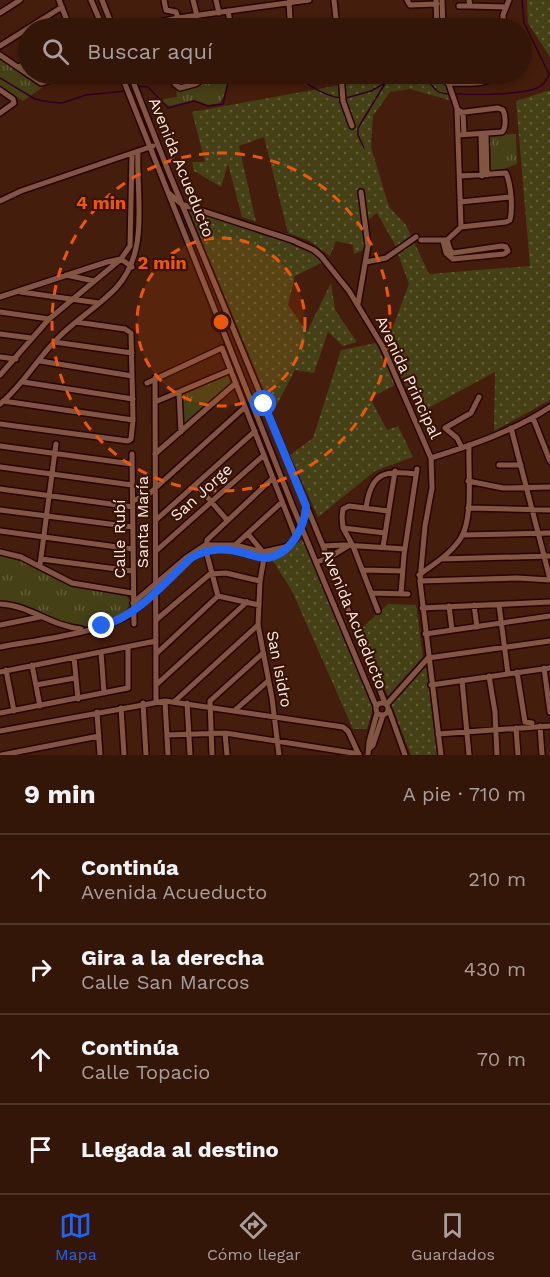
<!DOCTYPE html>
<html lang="es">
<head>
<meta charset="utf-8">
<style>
  body { margin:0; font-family:"Work Sans",sans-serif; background:#3f2317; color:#f1f3f6 }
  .stop { position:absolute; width:18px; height:18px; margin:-14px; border:4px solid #2563eb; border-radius:50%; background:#fff }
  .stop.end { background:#2563eb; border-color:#fff; box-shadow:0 2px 6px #0008 }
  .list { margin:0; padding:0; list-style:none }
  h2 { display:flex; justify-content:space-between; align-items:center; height:78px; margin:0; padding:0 24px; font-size:26px }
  h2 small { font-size:20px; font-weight:400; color:#a99f9c }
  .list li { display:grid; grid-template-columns:39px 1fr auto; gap:18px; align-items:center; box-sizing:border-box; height:90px; padding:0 24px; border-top:2px solid #4e352a }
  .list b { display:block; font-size:22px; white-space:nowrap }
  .list p { margin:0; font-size:20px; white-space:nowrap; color:#a99f9c }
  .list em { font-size:20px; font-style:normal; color:#a99f9c }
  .icon { flex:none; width:33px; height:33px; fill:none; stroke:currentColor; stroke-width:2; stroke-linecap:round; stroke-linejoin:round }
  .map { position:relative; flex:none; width:550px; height:755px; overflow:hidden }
  .search { position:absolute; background:#341609; box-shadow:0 3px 9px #0003; left:18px; right:18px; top:18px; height:66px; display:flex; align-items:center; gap:15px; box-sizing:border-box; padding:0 21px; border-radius:33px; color:#a99f9c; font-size:22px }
  .sheet { height:438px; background:#341609 }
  nav { display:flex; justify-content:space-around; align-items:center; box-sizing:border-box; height:84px; border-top:2px solid #4e352a; background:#341609; font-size:16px; color:#a99f9c }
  nav a { display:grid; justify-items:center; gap:3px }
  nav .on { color:#2563eb }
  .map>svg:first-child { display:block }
</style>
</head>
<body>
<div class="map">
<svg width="550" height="755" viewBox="0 0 550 755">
  <defs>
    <pattern id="grass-dots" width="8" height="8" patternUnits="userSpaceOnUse" patternTransform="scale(1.5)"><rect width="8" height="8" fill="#464017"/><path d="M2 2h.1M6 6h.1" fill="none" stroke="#625c39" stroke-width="1.8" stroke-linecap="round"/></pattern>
    <pattern id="park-tufts" width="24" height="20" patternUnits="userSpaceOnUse" patternTransform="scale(1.5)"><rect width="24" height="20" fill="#464017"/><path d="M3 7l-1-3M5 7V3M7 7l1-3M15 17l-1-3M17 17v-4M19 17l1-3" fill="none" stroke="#625c39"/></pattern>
  </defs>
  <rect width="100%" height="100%" fill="#451d0c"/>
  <path fill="url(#grass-dots)" d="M527 0H550V57L528 23Z
    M389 74H435L445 78 449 100 410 89 390 92 373 116 371 147 389 207 406 225 429 274 530 266 516 101 550 90V400L494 431 495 372 419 413 386 345 409 284 394 243 377 213 363 224 367 248 354 254 353 245 336 241 330 256 310 241 288 233 264 137 239 146 256 222 242 217 228 164 221 187 194 171 192 162H205L192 112 378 78Z
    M188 208 312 251 323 262 295 276 288 305 307 332 331 283 335 310 357 342 343 346 328 332 314 373 295 370 273 412Z
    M376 343 395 385 370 398 387 430 398 426 413 457 375 471 318 517 290 455 313 438 341 350Z
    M303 539 373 708 367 729H353L292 591 273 561Z
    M388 604 416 605 423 657 388 696 361 629Z
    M426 664 438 755H411L391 704Z"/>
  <path fill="url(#park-tufts)" d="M0 58 43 87 23 101 0 86Z
    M212 74H227C229 82 225 96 220 103L208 105 195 100 170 106 164 103 163 99 177 97 176 89 188 87Z
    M516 134 517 164 496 172 489 170V135Z
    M228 375 231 384 183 427 182 395Z
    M0 555 18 558 72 586 125 594 131 602C121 625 88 630 65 624 40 617 29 603 0 601Z"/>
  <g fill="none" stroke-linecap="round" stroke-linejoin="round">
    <path stroke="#310023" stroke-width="1.5" d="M297 74C306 85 326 96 340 98
      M0 78 35 99 49 102 62 103 86 95 125 91
      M138 86 148 87 168 108 194 101 208 106 223 104 230 74
      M456 94C475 95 520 95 537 88 544 85 547 80 549 74L524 23 522 0
      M346 98 371 91 385 83
      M364 148 358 135V128L386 82C394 81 419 76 426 80 439 89 431 93 451 94"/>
    <g stroke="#290400" stroke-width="8">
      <path id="minor" d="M59 0 70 28
        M91 0 103 28
        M102 0 113 28
        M164 0 166 10 176 12 178 18
        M193 0 197 16
        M216 0 219 13
        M334 0 337 28
        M407 0 410 5 437 4
        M436 0 437 28
        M442 0 443 28
        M469 0 470 6 506 7
        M459 6H470
        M228 11 231 28
        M0 13 20 0
        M132 28 178 18 309 0
        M270 28 288 26
        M287 28 290 19 289 2
        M503 28V15L509 0
        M0 46 62 7
        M0 55 41 83 48 81 59 74
        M19 67 28 61
        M121 74 293 507 376 706
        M130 74 169 173 323 546 385 703
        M173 74 175 84 180 88 195 84 212 74
        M341 74 343 101 352 126
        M446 76 457 108 461 227
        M448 83C466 83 486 86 500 74
        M0 90 13 99 14 103 0 113
        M460 111 463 113 464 135
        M457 113 498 108 503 110C506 116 506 128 502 132L458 135
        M481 134 482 176
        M486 134 487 175
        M460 176 506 173C511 185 513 207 510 220L506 222 461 227
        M169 193 181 204 292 240 314 250 321 256 349 291 383 347 431 458 432 488 425 526 420 581 441 755
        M0 201 21 191 153 146
        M460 202 510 197
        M421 240H447L461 227
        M443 241 446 253 453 259 504 254 508 251 506 247 502 246 453 253 450 250 447 240
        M366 262 386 258 416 237
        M66 275 94 281
        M21 292 99 303
        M0 297 107 262 121 259 132 267
        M358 304 368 246 361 192
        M0 312 49 319
        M0 334 31 338
        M54 342 132 353
        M0 357 16 359
        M40 361 132 376
        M0 375 49 319 121 259 130 246 132 154
        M155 378 156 701
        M23 382 133 399
        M147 383 222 348 296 537
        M179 392 181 432
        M3 401 133 420
        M155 402 231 370
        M0 404C23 385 37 359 57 339 75 320 98 307 116 288 150 251 136 198 138 152
        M533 418 550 461
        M0 424 128 441 131 439 133 420 131 333 125 329 76 322
        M511 428 550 579
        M0 446 132 464
        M462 448 457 438 445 428 471 413 479 397
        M132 454 134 624
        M155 454 236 383
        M431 458C472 445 514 431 550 407
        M499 465H521
        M0 467 132 485
        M468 481 503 488 550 487
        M196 484 227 520
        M0 489 133 507
        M133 501 150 493 245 407
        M366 508C371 473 383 470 416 474
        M468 508 550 510
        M0 510 133 527
        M156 520 255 431
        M343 528 385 533
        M0 531 132 549
        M248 534 263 552 264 558 260 581 258 625 272 698 279 755
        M462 535 550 533
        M235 545 282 502
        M323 546 344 545 405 549
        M383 547 395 471
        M156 551 264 455
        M0 552 21 557 72 583 132 593
        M41 559 132 571
        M441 559 550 556
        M317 562 328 558 348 546
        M40 565 56 444
        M362 570 403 571
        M419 575C434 564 455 551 463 534 473 511 468 471 469 445
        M420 581 517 578 550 580
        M371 593 408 594
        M401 593 404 555 417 469
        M218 596 206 551 207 540 273 478
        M218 596 259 605
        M133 603 187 557 205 545H235L263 552 285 547
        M0 604C29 605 51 626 81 629
        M474 605 477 627
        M499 605 508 674
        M449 606 452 630
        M422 608 550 602
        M378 611 353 546 343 528 342 517 343 509 349 506 388 511
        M156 620 210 574 226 573 260 581
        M0 625 40 617
        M425 634 550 616
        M0 647C36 640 105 633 133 612 154 596 177 565 199 554 238 535 256 578 293 541 302 531 305 520 306 507
        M101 652 104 693
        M156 654 218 596
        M74 657 78 699
        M428 658 550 641
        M32 665 40 706
        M544 668 550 712
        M6 670 14 711
        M0 672 156 641
        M517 672 525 722 532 723
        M489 676 495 712 497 755
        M462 680 469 755
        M36 685 75 678
        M156 685 247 602
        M431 685 550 668
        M165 701 168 755
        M175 701 258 625
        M376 709a6 6 0 1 1 12 0a6 6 0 1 1-12 0Z
        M143 703 146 755
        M187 703 190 755
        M387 704 428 658
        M121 708 124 755
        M389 710 405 755
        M234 711 268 681
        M97 712 100 755
        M0 713 128 688V647
        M540 726 542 755
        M516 728 518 755
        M0 731 165 701 343 727 348 731 359 755
        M225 733 227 755
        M438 734 550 726
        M167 735 225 733 359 754
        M369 749 373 745 383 715
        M2 755 99 736
        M212 755 210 701 263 653
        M368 755 369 742 377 713"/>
    </g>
    <use href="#minor" stroke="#835644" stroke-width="5"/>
  </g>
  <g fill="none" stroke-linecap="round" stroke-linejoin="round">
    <path stroke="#2563eb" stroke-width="8" d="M102 626C139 615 164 583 191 558 210 547 227 548 247 554 252 555 259 558 265 558 290 556 305 527 306 506L264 404"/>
  </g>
  <circle cx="221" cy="322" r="84" fill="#e8590c" fill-opacity=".12"/>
  <g fill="none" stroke="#e8590c" stroke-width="3" stroke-dasharray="10 8">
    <circle cx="221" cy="322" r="84"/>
    <circle cx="221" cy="322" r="169"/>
  </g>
  <g text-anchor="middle" stroke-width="4.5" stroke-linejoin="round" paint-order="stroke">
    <g font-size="16" fill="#fdece6" stroke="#391303">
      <text transform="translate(182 167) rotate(68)" y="6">Avenida Acueducto</text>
      <text transform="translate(409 377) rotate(65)" y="6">Avenida Principal</text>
      <text transform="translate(201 492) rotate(-42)" y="6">San Jorge</text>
      <text transform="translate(142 522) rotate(-90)" y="6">Santa María</text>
      <text transform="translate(119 539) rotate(-90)" y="6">Calle Rubí</text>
      <text transform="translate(355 619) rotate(68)" y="6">Avenida Acueducto</text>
      <text transform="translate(280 669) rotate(79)" y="6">San Isidro</text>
    </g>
  </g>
  <circle cx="221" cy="322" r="9" fill="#e8590c" stroke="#391303" stroke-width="3"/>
  <g font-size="18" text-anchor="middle" font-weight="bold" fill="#e8590c" stroke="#391303" stroke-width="4.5" stroke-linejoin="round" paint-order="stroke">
    <text x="101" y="209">4 min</text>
    <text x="162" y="269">2 min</text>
  </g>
</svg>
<div class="stop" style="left:264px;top:404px"></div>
<div class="stop end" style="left:102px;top:626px"></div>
<div class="search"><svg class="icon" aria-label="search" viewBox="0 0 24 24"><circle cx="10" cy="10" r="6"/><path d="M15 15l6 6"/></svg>Buscar aquí</div>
</div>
<section class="sheet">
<h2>9 min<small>A pie · 710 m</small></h2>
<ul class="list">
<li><svg class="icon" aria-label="ahead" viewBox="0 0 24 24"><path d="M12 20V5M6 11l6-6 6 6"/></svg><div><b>Continúa</b><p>Avenida Acueducto</p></div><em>210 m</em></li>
<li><svg class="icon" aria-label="right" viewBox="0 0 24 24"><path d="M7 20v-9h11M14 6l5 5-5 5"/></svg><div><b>Gira a la derecha</b><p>Calle San Marcos</p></div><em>430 m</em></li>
<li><svg class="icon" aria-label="ahead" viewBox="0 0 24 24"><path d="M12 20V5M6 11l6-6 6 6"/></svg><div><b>Continúa</b><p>Calle Topacio</p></div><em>70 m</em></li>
<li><svg class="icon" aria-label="arrive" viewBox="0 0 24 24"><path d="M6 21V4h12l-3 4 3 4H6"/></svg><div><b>Llegada al destino</b></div></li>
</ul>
</section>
<nav>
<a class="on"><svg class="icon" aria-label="map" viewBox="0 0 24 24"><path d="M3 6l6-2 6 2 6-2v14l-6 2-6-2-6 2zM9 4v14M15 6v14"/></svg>Mapa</a>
<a><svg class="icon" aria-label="directions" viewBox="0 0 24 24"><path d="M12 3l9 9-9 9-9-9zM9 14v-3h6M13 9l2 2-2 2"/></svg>Cómo llegar</a>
<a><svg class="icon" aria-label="saved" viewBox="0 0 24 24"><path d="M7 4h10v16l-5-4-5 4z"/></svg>Guardados</a>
</nav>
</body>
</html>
